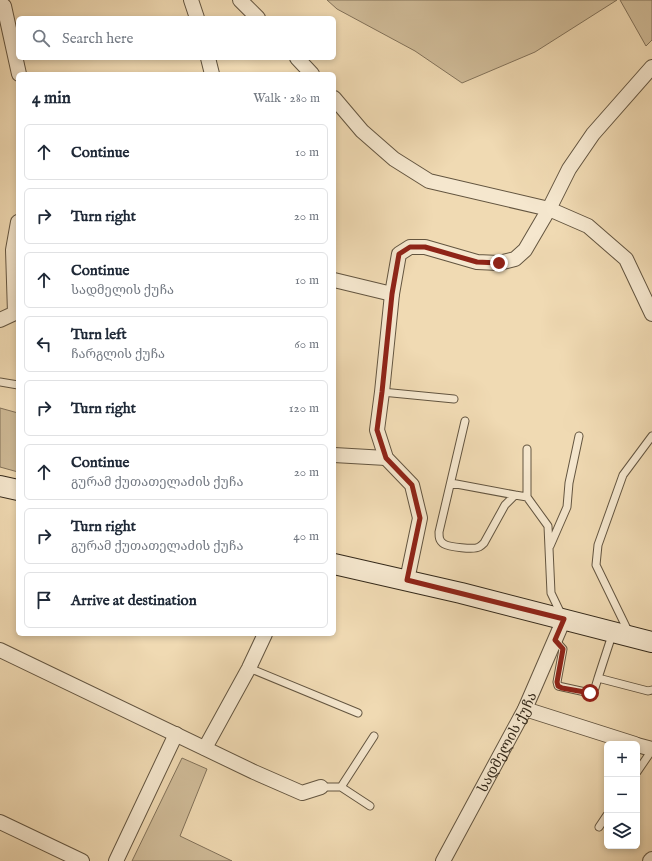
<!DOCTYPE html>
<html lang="en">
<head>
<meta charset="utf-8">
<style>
  body { margin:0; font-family:"IM FELL English","Noto Serif Georgian",serif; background:#f6f6f7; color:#1f2937 }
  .controls { position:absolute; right:12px; bottom:12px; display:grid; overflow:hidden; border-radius:6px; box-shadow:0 2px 6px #0003 }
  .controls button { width:36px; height:36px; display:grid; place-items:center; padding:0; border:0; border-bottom:1px solid #e0e1e3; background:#fff; color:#1f2937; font:20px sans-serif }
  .stop { position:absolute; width:12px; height:12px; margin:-9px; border:3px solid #8f2418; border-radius:50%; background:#fff }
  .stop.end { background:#8f2418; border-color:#fff; box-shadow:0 1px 4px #0008 }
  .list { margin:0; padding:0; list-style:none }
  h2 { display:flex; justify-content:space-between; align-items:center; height:52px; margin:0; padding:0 16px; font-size:17px }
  h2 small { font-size:13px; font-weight:400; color:#747a83 }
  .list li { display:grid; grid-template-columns:26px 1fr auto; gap:12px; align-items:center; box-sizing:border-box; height:56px; margin:0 8px 8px; padding:0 8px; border:1px solid #e0e1e3; border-radius:6px }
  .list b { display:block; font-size:15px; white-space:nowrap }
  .list p { margin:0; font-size:13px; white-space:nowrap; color:#747a83 }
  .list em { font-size:13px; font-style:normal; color:#747a83 }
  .icon { flex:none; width:22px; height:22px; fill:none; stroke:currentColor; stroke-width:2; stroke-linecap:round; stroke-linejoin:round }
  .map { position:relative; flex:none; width:652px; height:861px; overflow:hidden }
  .search { position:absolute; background:#fff; box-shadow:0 2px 6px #0003; left:16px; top:16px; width:320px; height:44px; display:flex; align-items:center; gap:10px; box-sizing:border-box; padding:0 14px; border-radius:6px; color:#747a83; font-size:15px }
  .panel { position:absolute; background:#fff; box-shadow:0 2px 6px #0003; left:16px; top:72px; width:320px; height:564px; border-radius:6px }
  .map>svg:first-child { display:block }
</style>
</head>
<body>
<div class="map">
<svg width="652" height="861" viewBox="0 0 652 861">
  <rect width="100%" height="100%" fill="#f0dab3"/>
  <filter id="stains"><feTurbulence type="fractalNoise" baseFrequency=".005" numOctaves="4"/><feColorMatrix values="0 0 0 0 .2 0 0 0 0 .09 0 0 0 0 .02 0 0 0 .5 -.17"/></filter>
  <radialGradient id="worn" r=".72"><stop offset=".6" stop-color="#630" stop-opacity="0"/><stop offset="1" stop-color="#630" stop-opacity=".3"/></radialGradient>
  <path fill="#d0bc99" stroke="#82725a" d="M327 0H617L535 52 462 83 415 51 337 9Z
    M620 0H652V40L646 46Z
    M0 408 18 413V472L0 467Z
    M182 758 207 769 180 836 232 861H132Z"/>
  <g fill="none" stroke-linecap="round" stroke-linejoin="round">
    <g stroke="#635540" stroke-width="9">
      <path id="lane" d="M0 382 18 385
        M382 392 454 399
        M465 421 439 532C439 537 439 541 444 544 449 547 474 550 479 547 481 546 483 544 484 543L505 505 515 495 527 497
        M527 449V497L548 526 551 593 562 616
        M451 483 515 495
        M550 546 567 507 569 483 579 436
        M613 632 598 678 648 691 652 690
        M629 633 596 565 598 545 623 475 652 436
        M555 640 563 649 557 682 558 686 590 693 595 688 598 678
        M249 668 358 713
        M637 772 652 750
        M321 787H341L374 736
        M341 787 370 806
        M599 827 607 815"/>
    </g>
    <g stroke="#635540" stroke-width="16">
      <g id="street">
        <path d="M191 0 197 18"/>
        <path d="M240 0 258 18"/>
        <path d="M0 3 4 6 19 74"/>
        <path d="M208 58 212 74"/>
        <path d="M297 58 312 74"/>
        <path d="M334 98 362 131 394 159 429 181 549 209 588 226 626 259 652 314"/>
        <path d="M334 280 392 294"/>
        <path d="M0 320 15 313 13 250 18 222"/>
        <path d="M334 455 386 458"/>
        <path d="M407 580 420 518 412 485 386 458 377 430 382 392 392 294 399 254 410 247H425L477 262 499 263 515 259 525 250 549 209 569 169 593 134 652 67"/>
        <path d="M0 650 254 772 302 793 321 787"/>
        <path d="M525 709 635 744"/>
        <path d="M637 745 652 749"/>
        <path d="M205 748 249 668 265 634"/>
        <path d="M0 822 82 861"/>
        <path d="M116 861 176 734"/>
        <path id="s1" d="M443 861 525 709 564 619"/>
        <path d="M650 861 652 859"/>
      </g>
    </g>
    <g stroke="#34291a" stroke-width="22">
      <path id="secondary" d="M0 486 18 490
        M334 564 461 593 652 642"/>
    </g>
    <use href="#lane" stroke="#f5e7ce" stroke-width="7"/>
    <use href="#street" stroke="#f5e7ce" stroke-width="14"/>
    <use href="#secondary" stroke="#f5e7ce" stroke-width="20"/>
  </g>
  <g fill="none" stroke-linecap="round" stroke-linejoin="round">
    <path stroke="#8f2418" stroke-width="5" d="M499 263 477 262 425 247H410L399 254 392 294 382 392 377 430 386 458 412 485 420 518 407 580 564 619 555 640 563 649 557 682 558 686 562 688 590 693"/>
  </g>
  <g text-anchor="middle" stroke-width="3" stroke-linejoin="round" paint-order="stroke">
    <g font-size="14" fill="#34291a" stroke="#f5e7ce">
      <text dy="5" stroke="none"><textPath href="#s1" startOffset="135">სადმელის ქუჩა</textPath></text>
    </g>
  </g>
  <rect width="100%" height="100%" filter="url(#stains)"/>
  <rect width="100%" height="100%" fill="url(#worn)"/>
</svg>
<div class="controls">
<button>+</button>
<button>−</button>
<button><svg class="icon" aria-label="layers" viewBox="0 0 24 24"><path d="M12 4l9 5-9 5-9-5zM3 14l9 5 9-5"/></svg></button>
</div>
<div class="stop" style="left:590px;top:693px"></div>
<div class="stop end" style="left:499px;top:263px"></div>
<div class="search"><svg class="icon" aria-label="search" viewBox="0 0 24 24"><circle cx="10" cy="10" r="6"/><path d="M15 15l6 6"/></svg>Search here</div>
<section class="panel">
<h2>4 min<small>Walk · 280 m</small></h2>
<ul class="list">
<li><svg class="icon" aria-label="ahead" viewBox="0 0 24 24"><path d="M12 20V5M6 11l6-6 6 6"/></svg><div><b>Continue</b></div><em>10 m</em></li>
<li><svg class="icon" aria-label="right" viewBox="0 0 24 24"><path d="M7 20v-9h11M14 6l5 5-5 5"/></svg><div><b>Turn right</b></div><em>20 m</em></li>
<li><svg class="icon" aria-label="ahead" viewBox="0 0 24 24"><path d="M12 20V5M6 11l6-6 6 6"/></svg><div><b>Continue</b><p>სადმელის ქუჩა</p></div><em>10 m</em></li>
<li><svg class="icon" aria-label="left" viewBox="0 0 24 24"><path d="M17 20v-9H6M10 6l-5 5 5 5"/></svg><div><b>Turn left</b><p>ჩარგლის ქუჩა</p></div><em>60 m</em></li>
<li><svg class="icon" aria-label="right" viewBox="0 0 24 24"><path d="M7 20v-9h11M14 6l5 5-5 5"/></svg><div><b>Turn right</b></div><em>120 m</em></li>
<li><svg class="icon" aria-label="ahead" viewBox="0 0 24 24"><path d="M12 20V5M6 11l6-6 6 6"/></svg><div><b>Continue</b><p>გურამ ქუთათელაძის ქუჩა</p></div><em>20 m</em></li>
<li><svg class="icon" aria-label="right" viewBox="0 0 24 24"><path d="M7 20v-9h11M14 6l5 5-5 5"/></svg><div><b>Turn right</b><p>გურამ ქუთათელაძის ქუჩა</p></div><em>40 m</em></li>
<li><svg class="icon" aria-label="arrive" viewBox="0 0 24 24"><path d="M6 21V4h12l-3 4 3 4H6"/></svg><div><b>Arrive at destination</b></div></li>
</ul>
</section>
</div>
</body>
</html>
